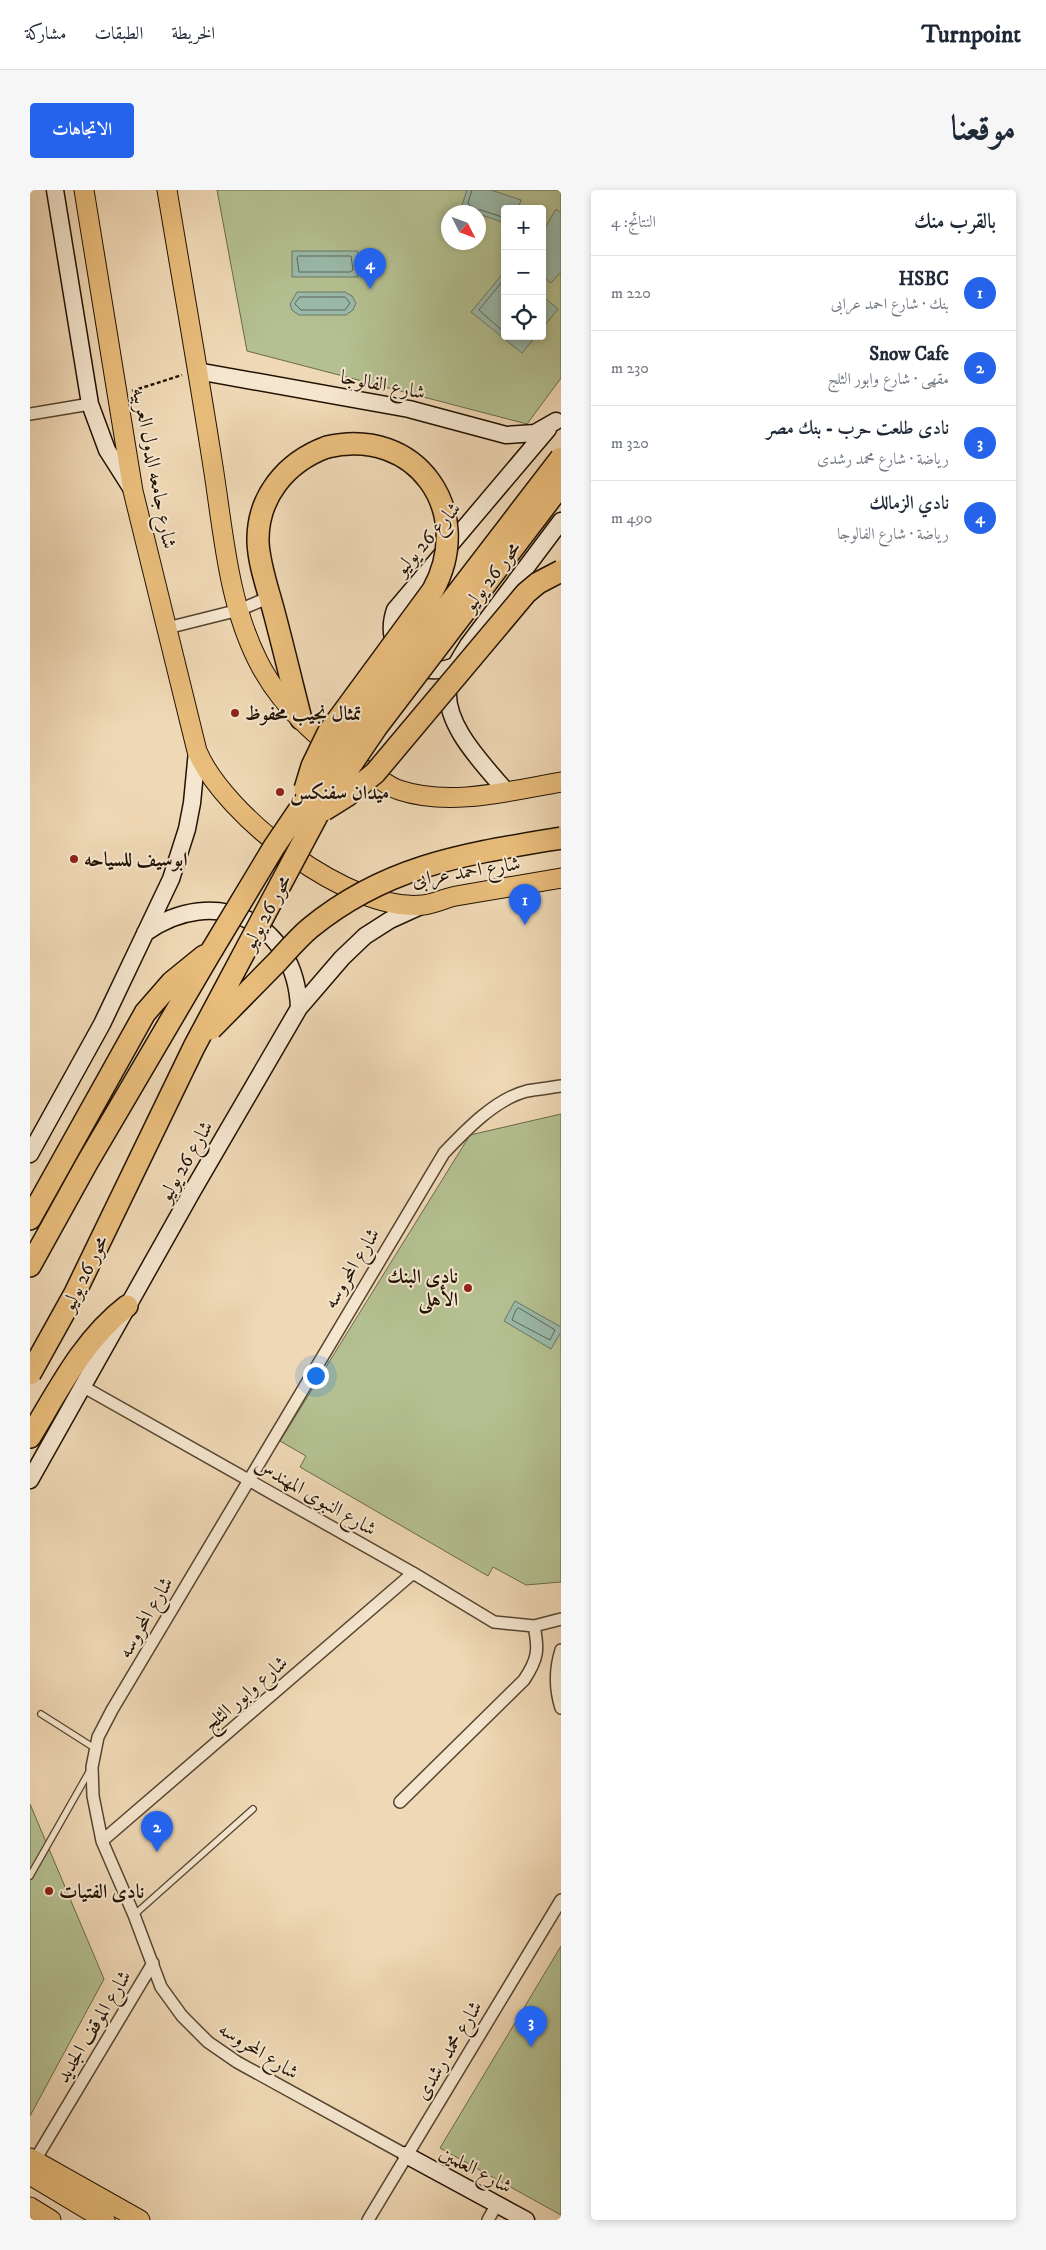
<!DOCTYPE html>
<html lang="ar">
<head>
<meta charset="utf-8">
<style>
  body { margin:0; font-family:"IM FELL DW Pica",Amiri,serif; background:#f6f6f7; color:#1f2937; direction:rtl }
  .controls { position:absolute; right:15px; top:15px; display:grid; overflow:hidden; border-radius:5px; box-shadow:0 2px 8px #0003 }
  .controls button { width:45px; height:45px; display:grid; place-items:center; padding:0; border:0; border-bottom:1px solid #e0e1e3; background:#fff; color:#1f2937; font:25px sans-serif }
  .compass { position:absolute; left:411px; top:15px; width:45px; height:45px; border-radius:50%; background:#fff; box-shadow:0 2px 8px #0003; rotate:132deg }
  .you { position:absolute; left:285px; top:1185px; width:18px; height:18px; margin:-12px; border:4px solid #fff; border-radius:50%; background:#1a73e8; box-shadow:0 0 0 8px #1a73e833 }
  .badge { display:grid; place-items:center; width:32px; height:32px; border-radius:50%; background:#2563eb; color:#fff; font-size:16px; font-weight:700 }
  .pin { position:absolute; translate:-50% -41px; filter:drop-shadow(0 1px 2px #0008) }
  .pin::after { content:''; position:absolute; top:26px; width:18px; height:15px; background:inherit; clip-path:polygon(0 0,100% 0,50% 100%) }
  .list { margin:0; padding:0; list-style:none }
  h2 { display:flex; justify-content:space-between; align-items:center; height:65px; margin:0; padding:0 20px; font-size:21px }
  h2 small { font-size:16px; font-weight:400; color:#747a83 }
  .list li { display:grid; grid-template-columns:32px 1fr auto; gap:15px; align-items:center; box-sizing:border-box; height:75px; padding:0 20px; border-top:1px solid #e0e1e3 }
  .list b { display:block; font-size:19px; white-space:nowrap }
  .list p { margin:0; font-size:16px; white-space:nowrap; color:#747a83 }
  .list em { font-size:16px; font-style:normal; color:#747a83 }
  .icon { flex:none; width:28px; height:28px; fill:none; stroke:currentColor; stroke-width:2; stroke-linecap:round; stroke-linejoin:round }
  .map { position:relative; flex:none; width:531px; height:2030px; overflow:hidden; direction:ltr; border-radius:5px }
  header { display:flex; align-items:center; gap:30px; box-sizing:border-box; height:70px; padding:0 25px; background:#fff; border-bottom:1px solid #e0e1e3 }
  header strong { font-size:24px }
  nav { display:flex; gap:28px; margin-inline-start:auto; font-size:18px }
  .intro { display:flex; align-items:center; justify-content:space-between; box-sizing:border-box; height:120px; padding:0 30px }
  h1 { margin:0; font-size:35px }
  .button { padding:12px 22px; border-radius:5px; background:#2563eb; color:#fff; font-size:18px; font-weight:700 }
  main { display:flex; gap:30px; padding:0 30px }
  aside { flex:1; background:#fff; border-radius:5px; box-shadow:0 2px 8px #0003 }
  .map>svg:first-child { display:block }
</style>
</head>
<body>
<header>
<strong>Turnpoint</strong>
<nav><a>الخريطة</a><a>الطبقات</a><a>مشاركة</a></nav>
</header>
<div class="intro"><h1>موقعنا</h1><a class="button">الاتجاهات</a></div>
<main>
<aside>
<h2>بالقرب منك<small>النتائج: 4</small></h2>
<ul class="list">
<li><span class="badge">1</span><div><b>HSBC</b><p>بنك · شارع احمد عرابى</p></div><em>220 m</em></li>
<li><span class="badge">2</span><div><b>Snow Cafe</b><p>مقهى · شارع وابور الثلج</p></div><em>230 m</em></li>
<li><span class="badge">3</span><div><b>نادى طلعت حرب - بنك مصر</b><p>رياضة · شارع محمد رشدى</p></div><em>320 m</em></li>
<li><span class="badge">4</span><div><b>نادي الزمالك</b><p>رياضة · شارع الفالوجا</p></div><em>490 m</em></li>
</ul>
</aside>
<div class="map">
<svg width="531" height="2030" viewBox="0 0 531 2030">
  <rect width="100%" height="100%" fill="#efd8b5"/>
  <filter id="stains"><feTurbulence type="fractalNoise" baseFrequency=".004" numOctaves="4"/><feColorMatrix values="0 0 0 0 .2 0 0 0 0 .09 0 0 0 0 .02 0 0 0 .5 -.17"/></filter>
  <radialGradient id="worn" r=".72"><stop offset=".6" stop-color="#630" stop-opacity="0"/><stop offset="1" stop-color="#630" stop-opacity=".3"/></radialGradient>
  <path fill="#b4c091" stroke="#6b694a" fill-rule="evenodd" d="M187 0H531V188L497 234 217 161ZM475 19H512V146H475ZM418 22H448V52H418Z
    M531 924V1392L496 1395 463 1377 458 1386 270 1277 276 1266 250 1251 440 945Z
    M0 1614 74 1789 0 1926Z
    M531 1756V2025L410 1958Z"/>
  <path fill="#9abaaa" stroke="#6a7767" d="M437 0H461L491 10 488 19H475V33L431 18Z
    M526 19 531 23V82L521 93 512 86V43Z
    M262 61H328V87H262Z
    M475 81V146H506L492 163 441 122Z
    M267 102H315L322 106 326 113 323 120 316 125H269L262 120 260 114Z
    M512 106 528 119 512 139Z
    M485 1111 531 1137V1142L521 1159 474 1131Z"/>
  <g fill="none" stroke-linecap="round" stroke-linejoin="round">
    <path stroke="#5e6656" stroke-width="1" d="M442 0 438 13 444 20H451L475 28
      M269 66H321L323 80 320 82H269L267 68Z
      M475 88 449 120 475 143
      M270 107H315L320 113 315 120H271L265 114Z
      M489 1118 525 1140 520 1150 482 1130 486 1120Z"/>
    <g stroke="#55442f" stroke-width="8">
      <path id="lane" d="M11 1524 66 1559
        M0 1686 59 1582
        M104 1725 223 1619"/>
    </g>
    <g stroke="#55442f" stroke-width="14">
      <path id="street" d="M0 224 60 214
        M137 438 209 420 240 407
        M52 1196 383 1383 464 1432 504 1436 531 1429
        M531 1460C525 1479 525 1499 531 1518
        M370 1612 494 1490C508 1469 509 1460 504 1436
        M72 1651 383 1383
        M376 1965 207 1872 178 1852 152 1826 131 1797 104 1725 72 1651 63 1606 62 1577 68 1547 82 1520 414 963C435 941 465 909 497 901 508 899 520 898 531 896
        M5 1970 123 1773
        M338 2030 531 1710
        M458 2030 467 2014"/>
    </g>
    <g stroke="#221202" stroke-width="19">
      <path id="secondary" d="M25 0 60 214 77 260 103 301
        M167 181 379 219 476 245 505 243 526 231
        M425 476C385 492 351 460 365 420L518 239
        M477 602C454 575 410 532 419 493 422 479 431 467 438 455L531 331
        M115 743C185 693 266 732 269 818
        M0 964 72 834 141 689 157 639 162 613 167 561
        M0 1290 163 1000 269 818 312 768 335 746 360 730 393 715
        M376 1965 496 2030"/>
    </g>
    <g stroke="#221202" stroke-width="21">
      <path id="primary" d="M54 0 103 301 167 561C194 626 320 723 393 715 404 714 415 708 426 706 461 700 496 694 531 688
        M137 0C152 90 168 180 182 270 193 337 197 410 228 471 252 519 297 558 343 585 351 590 360 597 369 600 420 617 479 601 531 592
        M0 1968 110 2030
        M0 1985 75 2030
        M0 2017 21 2030"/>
    </g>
    <g stroke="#221202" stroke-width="24">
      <path id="highway" d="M271 529C262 494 254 460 245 426 239 402 229 376 228 352 227 307 256 272 297 257
        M0 1029 115 823 142 792 174 766
        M0 1076 57 973 182 760
        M0 1247C29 1199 53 1150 97 1116"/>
    </g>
    <path stroke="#221202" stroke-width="2.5" stroke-dasharray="4 2.5" stroke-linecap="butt" d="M102 201 152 185"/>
    <use href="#lane" stroke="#f5e6cf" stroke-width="5.5"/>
    <use href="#street" stroke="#f5e6cf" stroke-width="11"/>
    <use href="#secondary" stroke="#f5e6cf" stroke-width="16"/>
    <use href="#primary" stroke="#e8bc7a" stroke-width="19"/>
    <use href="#highway" stroke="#e8bc7a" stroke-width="21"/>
    <g stroke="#221202" stroke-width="24" stroke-linecap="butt">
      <path id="highway-bridge" d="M275 599 282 576 298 543 403 400C446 321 386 236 297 257
        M294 620 318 605 345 583 496 403 508 393 531 381
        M182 760 244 657 330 530 531 268
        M181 839C203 817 225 794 248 771 258 760 268 748 280 738 357 675 436 664 531 648
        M0 1184 45 1103 164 857 289 622 346 538 531 295"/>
    </g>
    <use href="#highway-bridge" stroke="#e8bc7a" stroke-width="21"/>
  </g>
  <g fill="#8f2418" stroke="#f5e6cf" stroke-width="2">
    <circle cx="205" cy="523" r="5"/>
    <circle cx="250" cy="602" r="5"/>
    <circle cx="44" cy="669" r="5"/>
    <circle cx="438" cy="1098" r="5"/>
    <circle cx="19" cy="1701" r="5"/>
  </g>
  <g text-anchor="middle" stroke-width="4" stroke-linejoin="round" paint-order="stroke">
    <g font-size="20" fill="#221202" stroke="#f5e6cf">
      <text transform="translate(353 194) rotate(11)" y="7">شارع الفالوجا</text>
      <text transform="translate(125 278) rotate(79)" y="7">شارع جامعه الدول العربيه</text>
      <text transform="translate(397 348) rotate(-49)" y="7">شارع 26 يوليو</text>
      <text transform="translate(461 386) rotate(-53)" y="7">محور 26 يوليو</text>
      <text transform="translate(436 681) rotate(-9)" y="7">شارع احمد عرابى</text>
      <text transform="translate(236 722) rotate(-62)" y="7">محور 26 يوليو</text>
      <text transform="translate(155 971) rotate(-60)" y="7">شارع 26 يوليو</text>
      <text transform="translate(321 1078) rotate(-59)" y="7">شارع المحروسه</text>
      <text transform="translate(54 1083) rotate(-64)" y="7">محور 26 يوليو</text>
      <text transform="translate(286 1306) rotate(30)" y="7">شارع النبوى المهندس</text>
      <text transform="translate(115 1427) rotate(-60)" y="7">شارع المحروسه</text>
      <text transform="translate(215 1503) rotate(-41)" y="7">شارع وابور الثلج</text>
      <text transform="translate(63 1836) rotate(-59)" y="7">شارع الموقف الجديد</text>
      <text transform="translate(229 1860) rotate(32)" y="7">شارع المحروسه</text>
      <text transform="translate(418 1860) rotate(-59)" y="7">شارع محمد رشدى</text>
      <text transform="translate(446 1979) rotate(28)" y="7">شارع العلمين</text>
    </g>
    <g font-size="20" font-weight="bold" fill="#221202" stroke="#f5e6cf" text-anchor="start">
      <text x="215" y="530">تمثال نجيب محفوظ</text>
      <text x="260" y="609">ميدان سفنكس</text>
      <text x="54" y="676">ابوسيف للسياحه</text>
      <text x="428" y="1093" text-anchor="end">نادى البنك<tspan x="428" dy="23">الأهلى</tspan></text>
      <text x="29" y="1708">نادى الفتيات</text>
    </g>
  </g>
  <rect width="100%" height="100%" filter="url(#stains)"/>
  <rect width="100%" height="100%" fill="url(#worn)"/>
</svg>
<div class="controls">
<button>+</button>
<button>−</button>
<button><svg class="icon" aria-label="locate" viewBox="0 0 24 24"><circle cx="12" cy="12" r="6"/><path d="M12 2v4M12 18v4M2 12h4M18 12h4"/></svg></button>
</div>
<svg class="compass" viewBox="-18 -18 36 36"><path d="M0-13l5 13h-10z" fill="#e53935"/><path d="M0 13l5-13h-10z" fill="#747a83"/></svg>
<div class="you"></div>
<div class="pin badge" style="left:495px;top:735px">1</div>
<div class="pin badge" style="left:127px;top:1662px">2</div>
<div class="pin badge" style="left:501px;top:1857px">3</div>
<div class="pin badge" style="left:340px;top:99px">4</div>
</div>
</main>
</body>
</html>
